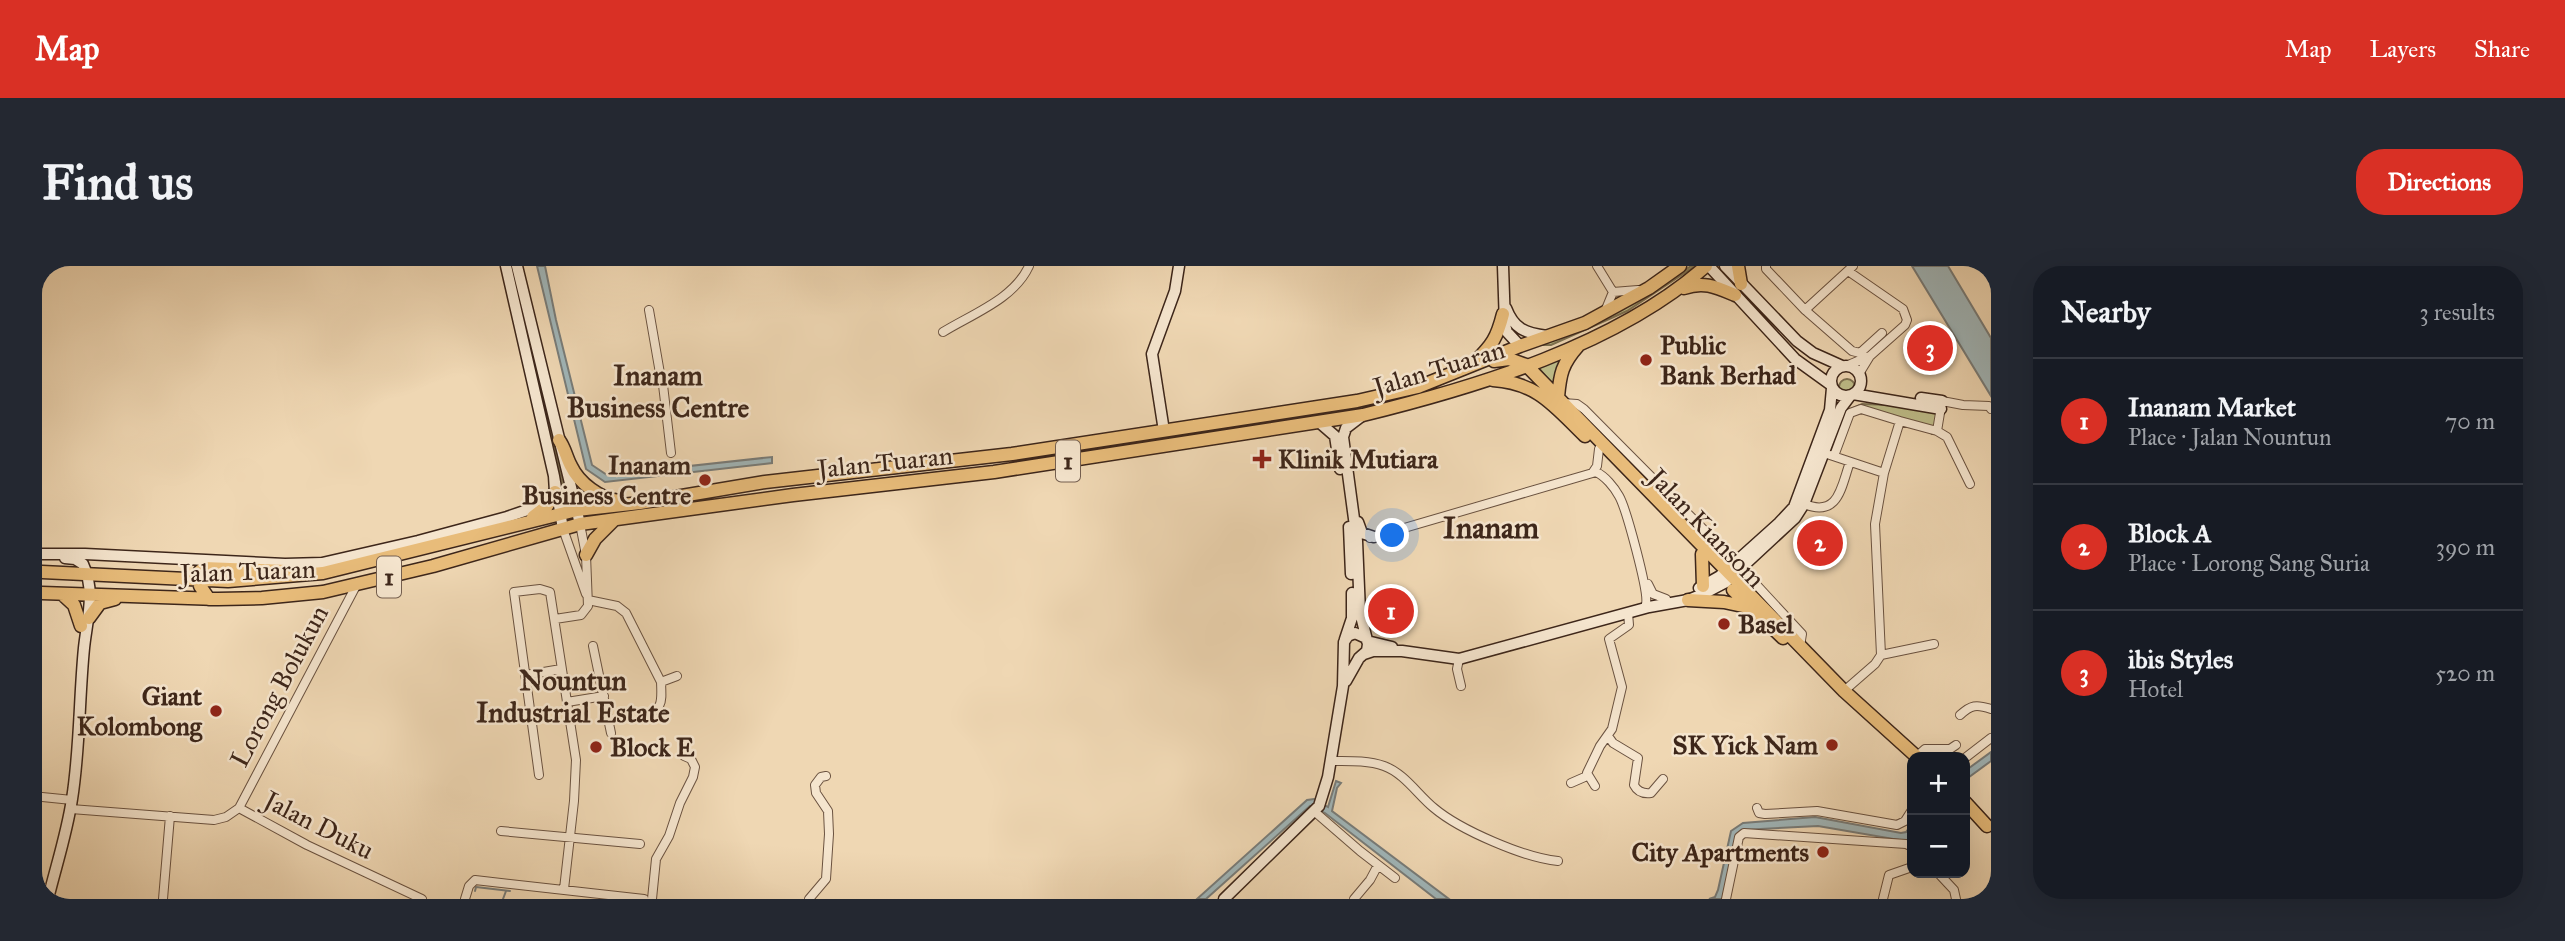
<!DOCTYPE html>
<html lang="en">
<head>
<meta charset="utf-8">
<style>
  body { margin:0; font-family:"IM FELL Great Primer",serif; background:#242831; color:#f1f3f6 }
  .controls { position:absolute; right:21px; bottom:21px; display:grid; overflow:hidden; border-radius:14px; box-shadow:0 7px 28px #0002 }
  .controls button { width:63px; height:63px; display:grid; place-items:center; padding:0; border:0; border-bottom:2px solid #363941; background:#171b24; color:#f1f3f6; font:35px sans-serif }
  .you { position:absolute; left:1351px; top:270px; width:24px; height:24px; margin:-18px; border:5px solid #fff; border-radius:50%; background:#1a73e8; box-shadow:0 0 0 10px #1a73e833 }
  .badge { display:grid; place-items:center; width:46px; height:46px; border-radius:50%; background:#d93025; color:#fff; font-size:23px; font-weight:700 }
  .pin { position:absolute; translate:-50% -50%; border:4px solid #fff; box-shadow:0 2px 7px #0006 }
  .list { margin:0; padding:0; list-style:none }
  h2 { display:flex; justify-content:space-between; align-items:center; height:91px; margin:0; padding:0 28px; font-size:30px }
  h2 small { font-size:23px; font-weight:400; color:#9ea1a6 }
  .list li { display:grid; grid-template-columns:46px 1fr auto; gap:21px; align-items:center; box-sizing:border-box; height:126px; padding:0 28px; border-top:2px solid #363941 }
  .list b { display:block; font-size:26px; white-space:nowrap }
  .list p { margin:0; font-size:23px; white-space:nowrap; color:#9ea1a6 }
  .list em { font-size:23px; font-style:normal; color:#9ea1a6 }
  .map { position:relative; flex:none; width:1949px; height:633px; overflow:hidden; border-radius:28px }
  header { display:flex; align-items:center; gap:42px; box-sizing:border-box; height:98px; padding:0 35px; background:#d93025; color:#fff }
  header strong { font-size:33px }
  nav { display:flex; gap:38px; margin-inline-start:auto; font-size:24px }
  .intro { display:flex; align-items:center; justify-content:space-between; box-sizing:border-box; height:168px; padding:0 42px }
  h1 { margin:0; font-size:49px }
  .button { padding:18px 32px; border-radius:28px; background:#d93025; color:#fff; font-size:24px; font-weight:700 }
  main { display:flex; gap:42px; padding:0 42px }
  aside { flex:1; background:#171b24; border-radius:28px; box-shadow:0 7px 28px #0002 }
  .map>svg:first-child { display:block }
</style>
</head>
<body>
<header>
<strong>Map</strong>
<nav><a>Map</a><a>Layers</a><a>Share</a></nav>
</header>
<div class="intro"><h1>Find us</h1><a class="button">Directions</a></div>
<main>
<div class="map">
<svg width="1949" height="633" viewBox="0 0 1949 633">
  <rect width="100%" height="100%" fill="#efd7b3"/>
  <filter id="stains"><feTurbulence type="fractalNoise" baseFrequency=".00286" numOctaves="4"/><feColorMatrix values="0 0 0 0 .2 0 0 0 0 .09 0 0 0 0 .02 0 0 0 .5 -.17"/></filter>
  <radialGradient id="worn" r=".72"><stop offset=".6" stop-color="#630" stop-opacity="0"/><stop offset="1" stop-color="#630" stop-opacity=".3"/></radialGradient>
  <path fill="#bebd89" stroke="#7e7252" stroke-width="2" d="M468 0 474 18 526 239 522 232Z
    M1649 0H1653L1585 45 1509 79H1497C1553 60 1602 34 1649 0Z
    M1521 91 1513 122 1497 102Z
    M1797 121a8 8 0 1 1 16 0a8 8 0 1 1-16 0Z
    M1820 138 1851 139 1896 147 1894 168H1890L1891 163 1811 142Z"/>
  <path fill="#a0b6b9" stroke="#787c79" stroke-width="2" d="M495 0H503L514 54 550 199 565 209 730 191V197L563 216 544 203Z
    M1870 0H1906L1949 72V130Z
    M1949 486V495L1923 514V505Z
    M1294 515 1299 517 1295 522 1290 545 1407 633H1394L1283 547 1268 540 1164 633H1155L1265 534 1272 533 1286 541Z
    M1773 551 1859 567 1864 566 1870 558V571L1863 575 1776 560 1700 564 1682 633H1667L1673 631 1676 624 1689 565 1701 557Z"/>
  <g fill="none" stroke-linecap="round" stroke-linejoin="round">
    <path stroke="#787c79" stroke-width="2" d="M433 625 434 621 468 625
      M461 633 464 625"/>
    <g stroke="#6a5240" stroke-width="10">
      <path id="street" d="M1555 0 1571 26 1564 43
        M1724 0V3L1763 44 1810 85 1818 87 1840 67
        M1806 5 1861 43 1865 54 1863 59 1828 90 1817 108
        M1571 26 1596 24
        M607 44 619 113
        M1763 44 1811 0
        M901 66C930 48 972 33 987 0
        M1804 100 1825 91
        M621 119 629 187
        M1521 137 1535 138 1542 143 1685 287 1760 368 1758 380
        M1788 189 1842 207
        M1792 190 1808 147 1819 143 1858 155
        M1551 206 1555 200 1557 183
        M1928 218 1905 171 1895 165 1900 135 1921 139 1947 140 1949 143
        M1762 238C1797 252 1799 221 1808 196
        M521 263 544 328
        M1328 272 1554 206C1563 210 1572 221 1577 230 1584 242 1607 326 1604 338
        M1606 318 1611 328 1624 333
        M546 334 575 340 584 347 619 416 635 410
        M513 353 539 349 546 340 544 289 538 258
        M551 380 569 467
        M1839 389 1892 378
        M1417 393 1415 403 1419 420
        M484 409 519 403
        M1802 425 1833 398 1839 389 1833 258 1842 207 1858 155 1895 165
        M525 436 562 430
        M1918 449C1929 439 1934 438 1949 443
        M599 452C621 442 620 439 619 416
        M1566 470 1571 477 1596 492 1592 519C1595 525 1601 528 1609 527L1621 513
        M1874 491 1883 483H1908L1914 479
        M1923 492 1949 472
        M1288 495C1306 495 1326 494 1342 500 1362 507 1376 529 1392 542 1418 564 1483 592 1516 595
        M497 509 472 326 498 323 508 326 534 494 532 535 522 623
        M1529 517 1545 510
        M1553 520 1545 507 1558 480 1570 463 1580 421 1567 373 1587 359 1586 347
        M0 531 30 534
        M197 542 315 318
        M1715 542 1717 547 1723 548 1775 545 1855 559 1863 555 1870 544
        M29 543 172 554 184 551 197 542 265 579 380 633
        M1273 546 1318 585 1353 612
        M459 565 598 578
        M1898 609 1912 624 1914 633
        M121 633 128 550
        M423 633 427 620 433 614 602 633
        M610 633 614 593 627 570 638 537 651 511 653 501 649 493 642 490
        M767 633 784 613 787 568 786 545 774 527 773 519 779 511 784 510
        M1312 633 1328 614 1336 599
        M1684 633 1697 571 1702 567 1864 578 1870 581
        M1841 633 1847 609 1870 601"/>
    </g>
    <g stroke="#3d261a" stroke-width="13">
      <path id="secondary" d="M464 0 512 210 521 263
        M475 0 538 258
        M1461 0 1463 59 1465 66 1478 80
        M1667 0 1753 93 1789 119
        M1683 0 1755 75 1771 87 1800 100
        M1464 42C1472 63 1483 67 1505 70
        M1789 115a15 15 0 1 1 30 0a15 15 0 1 1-30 0Z
        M1811 128 1899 143
        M1879 132 1900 135
        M1278 157 1293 170 1298 203
        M1122 165 1110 88 1133 25 1137 0
        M1316 256 1320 267 1332 271
        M1307 261 1309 308
        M0 288H43L243 298 280 297 376 275 465 251 494 241 513 226 512 210
        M1657 322 1678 310 1737 257 1752 241 1788 144 1790 122
        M1303 373 1310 352V327
        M1325 375 1350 381
        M1322 388 1331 385H1360L1417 393 1607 341 1646 334 1663 327 1684 316 1753 252 1762 238 1799 142 1808 130
        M1304 415 1317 392 1325 385 1326 378 1318 346 1315 275 1301 171 1304 162 1321 149
        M6 633C14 600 25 567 30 533 38 483 37 433 42 382 45 353 54 326 41 298L33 293 23 292
        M1182 633 1277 540 1286 511 1301 420 1302 376 1306 370 1313 367 1324 372"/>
    </g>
    <g stroke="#3d261a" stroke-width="15">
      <path id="primary" d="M1696 0 1699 18
        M1642 22C1662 15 1674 21 1693 29
        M1452 95 1467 93 1484 99 1802 425 1875 491
        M1433 96C1450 79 1455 72 1461 48
        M1451 114C1496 117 1512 140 1543 170
        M1516 131C1518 108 1520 98 1536 80
        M517 174C523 182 524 191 529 200 537 217 558 233 577 235
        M491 251 505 240 513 226
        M1660 288 1661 320
        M544 289 553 273 572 254
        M0 306 186 315 281 307 535 244 598 237 723 216 970 188 1315 135 1376 121 1478 80 1543 57 1607 22 1638 0
        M1691 324 1741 372
        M0 327 176 333 220 332 281 326 391 300 538 258 751 229 952 206 1321 149C1435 121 1575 79 1664 0
        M20 328 32 339 39 360
        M167 333 158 320V305L162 302 245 305
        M1646 334 1682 336 1710 342
        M47 352 58 337 73 333
        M1923 536 1945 560"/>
    </g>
    <use href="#street" stroke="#f5e5ce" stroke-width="8"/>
    <use href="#secondary" stroke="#f5e5ce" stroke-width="10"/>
    <use href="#primary" stroke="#e8bc7a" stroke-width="12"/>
  </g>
  <g fill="#8f2418" stroke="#f5e5ce" stroke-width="2.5">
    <circle cx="1604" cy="94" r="7"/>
    <path d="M1216.5 182.5h7v7h7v7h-7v7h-7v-7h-7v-7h7z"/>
    <circle cx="663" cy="214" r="7"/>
    <circle cx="1682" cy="358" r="7"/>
    <circle cx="174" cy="445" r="7"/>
    <circle cx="1790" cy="479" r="7"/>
    <circle cx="554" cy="481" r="7"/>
    <circle cx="1781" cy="586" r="7"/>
  </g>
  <g text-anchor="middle" stroke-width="5" stroke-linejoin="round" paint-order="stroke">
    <g fill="#f5e5ce" stroke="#745f50" stroke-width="2">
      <rect x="1014" y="174.5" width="24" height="41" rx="5"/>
      <rect x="335" y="290.5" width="24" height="41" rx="5"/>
    </g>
    <g font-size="24" font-weight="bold" fill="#3d261a">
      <text x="1026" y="203">1</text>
      <text x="347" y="319">1</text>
    </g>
    <g font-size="26" font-weight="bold" fill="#3d261a" stroke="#f5e5ce" text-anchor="start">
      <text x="1618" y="88">Public<tspan x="1618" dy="30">Bank Berhad</tspan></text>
      <text x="1236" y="202">Klinik Mutiara</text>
      <text x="649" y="208" text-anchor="end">Inanam<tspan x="649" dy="30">Business Centre</tspan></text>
      <text x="1696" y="367">Basel</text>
      <text x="160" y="439" text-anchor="end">Giant<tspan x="160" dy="30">Kolombong</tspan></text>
      <text x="1776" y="488" text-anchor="end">SK Yick Nam</text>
      <text x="568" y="490">Block E</text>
      <text x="1767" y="595" text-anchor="end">City Apartments</text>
    </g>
    <g font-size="26" fill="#3d261a" stroke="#f5e5ce">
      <text transform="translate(1397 102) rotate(-17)" y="9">Jalan Tuaran</text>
      <text transform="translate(843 196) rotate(-6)" y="9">Jalan Tuaran</text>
      <text transform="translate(1665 262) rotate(46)" y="9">Jalan Kiansom</text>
      <text transform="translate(206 305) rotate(-2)" y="9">Jalan Tuaran</text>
      <text transform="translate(237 420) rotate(-62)" y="9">Lorong Bolukun</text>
      <text transform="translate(277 559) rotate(27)" y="9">Jalan Duku</text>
    </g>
    <g font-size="28" font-weight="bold" fill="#3d261a" stroke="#f5e5ce">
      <text x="616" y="119">Inanam<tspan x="616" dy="32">Business Centre</tspan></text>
      <text x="531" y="424">Nountun<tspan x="531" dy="32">Industrial Estate</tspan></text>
    </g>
    <g font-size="30" font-weight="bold" fill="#3d261a" stroke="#f5e5ce">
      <text x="1449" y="272">Inanam</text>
    </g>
  </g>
  <rect width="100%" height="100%" filter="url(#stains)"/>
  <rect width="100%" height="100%" fill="url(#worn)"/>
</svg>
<div class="controls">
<button>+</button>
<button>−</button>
</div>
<div class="you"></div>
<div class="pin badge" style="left:1349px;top:345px">1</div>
<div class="pin badge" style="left:1778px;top:277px">2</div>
<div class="pin badge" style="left:1888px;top:82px">3</div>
</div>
<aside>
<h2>Nearby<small>3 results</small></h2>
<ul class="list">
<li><span class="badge">1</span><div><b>Inanam Market</b><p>Place · Jalan Nountun</p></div><em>70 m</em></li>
<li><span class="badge">2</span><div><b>Block A</b><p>Place · Lorong Sang Suria</p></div><em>390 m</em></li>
<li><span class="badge">3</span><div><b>ibis Styles</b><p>Hotel</p></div><em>520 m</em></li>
</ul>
</aside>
</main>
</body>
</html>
